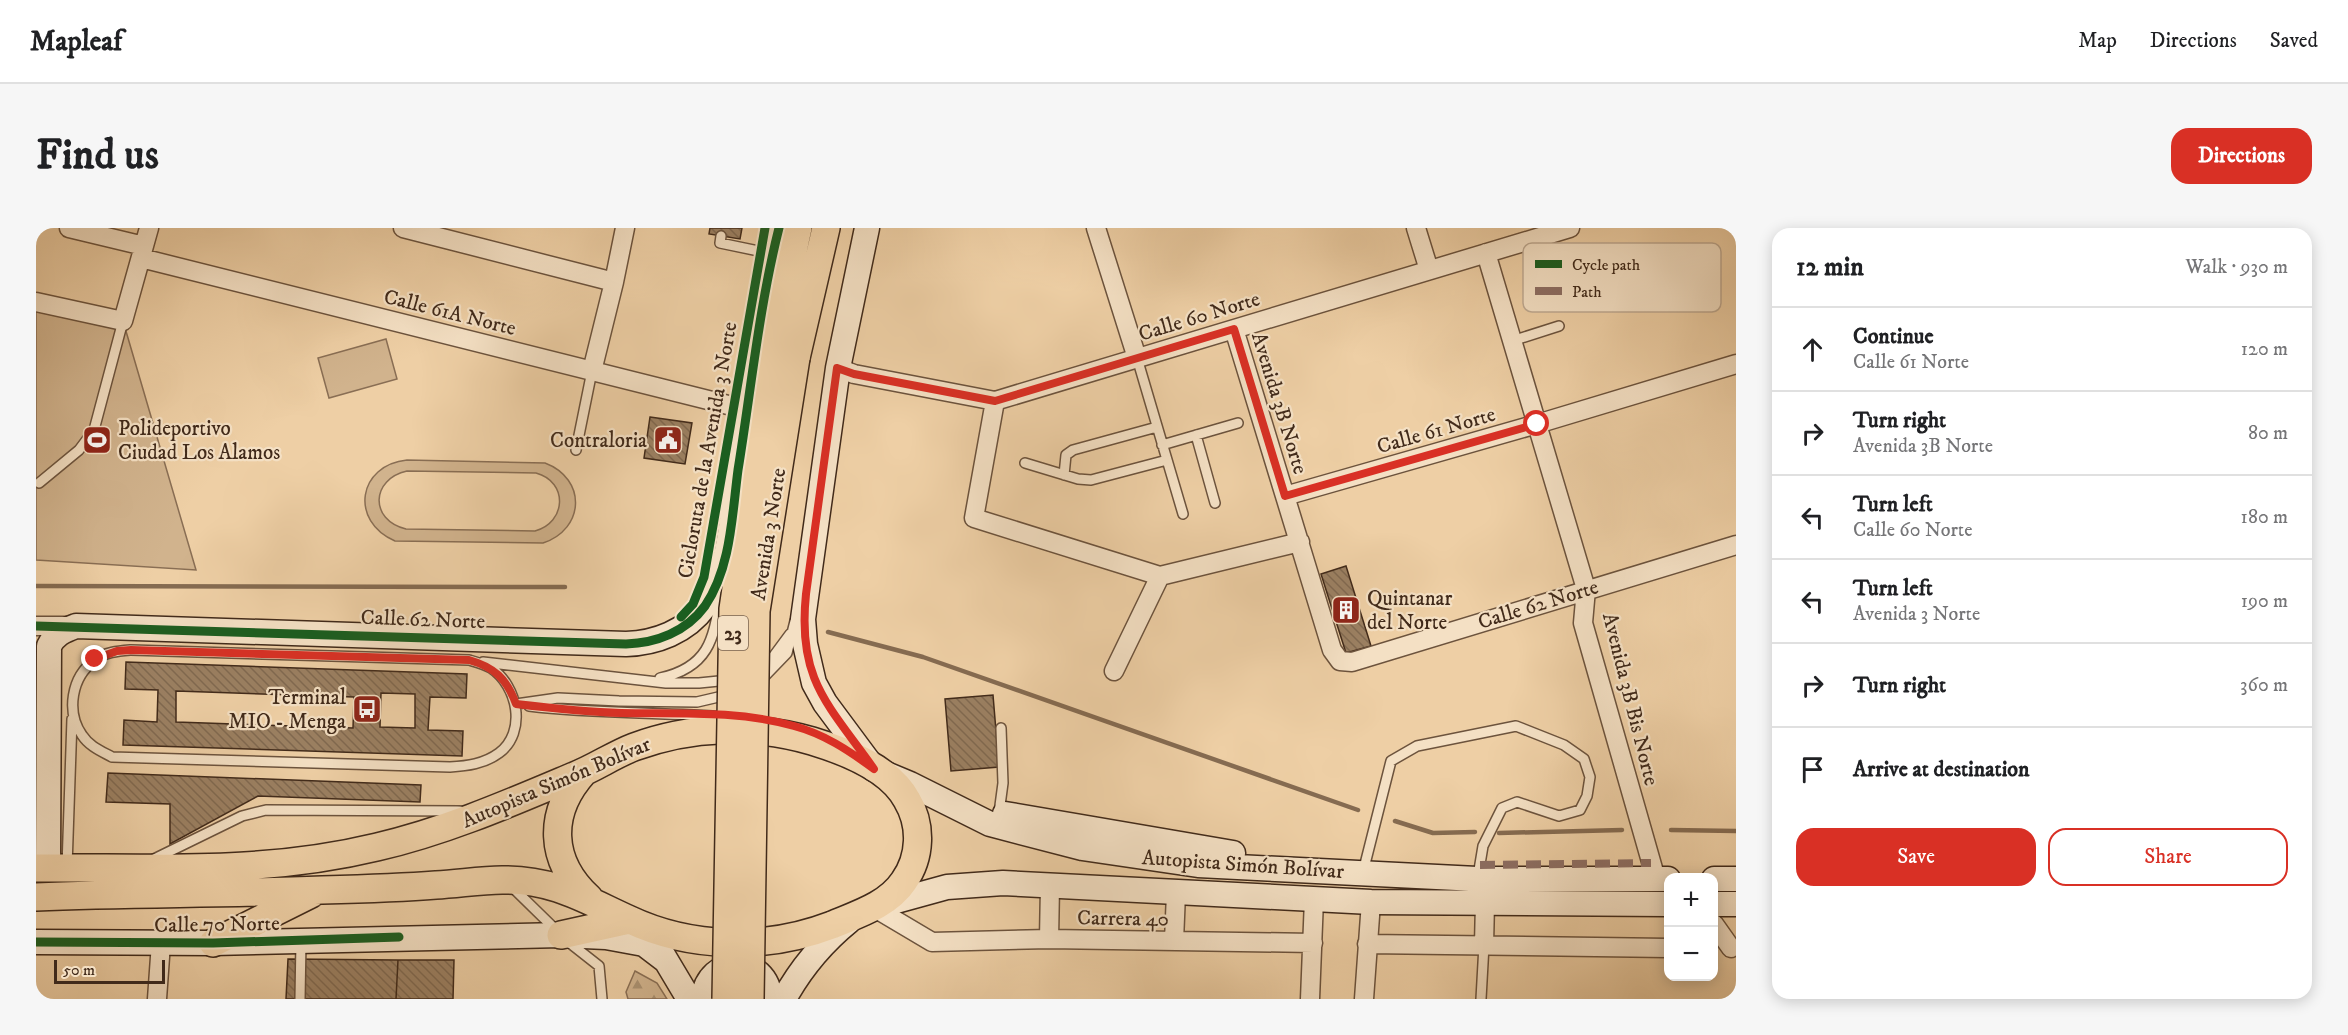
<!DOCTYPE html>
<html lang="en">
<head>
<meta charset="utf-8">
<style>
  body { margin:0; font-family:"IM FELL DW Pica",serif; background:#f6f6f6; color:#202124 }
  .controls { position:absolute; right:18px; bottom:18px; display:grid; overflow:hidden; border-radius:12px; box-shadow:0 3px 15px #0003 }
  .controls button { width:54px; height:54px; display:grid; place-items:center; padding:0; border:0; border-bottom:2px solid #e0e0e0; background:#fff; color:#202124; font:30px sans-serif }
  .scale { position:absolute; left:18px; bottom:15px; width:111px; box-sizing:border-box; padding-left:6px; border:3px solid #412a1a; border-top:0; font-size:16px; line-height:21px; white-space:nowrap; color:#412a1a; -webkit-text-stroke:4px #f4e0c4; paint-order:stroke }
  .stop { position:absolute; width:18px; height:18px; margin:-14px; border:4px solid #d93025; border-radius:50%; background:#fff }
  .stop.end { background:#d93025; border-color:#fff; box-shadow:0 2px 6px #0008 }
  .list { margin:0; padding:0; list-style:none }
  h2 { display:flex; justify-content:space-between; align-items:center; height:78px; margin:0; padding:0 24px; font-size:26px }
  h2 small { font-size:20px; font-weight:400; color:#757577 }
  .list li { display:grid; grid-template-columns:39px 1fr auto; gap:18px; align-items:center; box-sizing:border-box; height:84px; padding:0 24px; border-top:2px solid #e0e0e0 }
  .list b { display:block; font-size:22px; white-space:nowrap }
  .list p { margin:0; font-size:20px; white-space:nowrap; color:#757577 }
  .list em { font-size:20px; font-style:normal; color:#757577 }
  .actions { display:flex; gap:12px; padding:18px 24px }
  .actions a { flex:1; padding:14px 0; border:2px solid #d93025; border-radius:18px; text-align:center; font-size:21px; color:#d93025 }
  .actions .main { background:#d93025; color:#fff }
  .icon { flex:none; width:33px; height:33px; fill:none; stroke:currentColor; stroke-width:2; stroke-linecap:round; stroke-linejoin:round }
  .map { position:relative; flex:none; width:1700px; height:771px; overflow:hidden; border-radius:18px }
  header { display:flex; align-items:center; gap:36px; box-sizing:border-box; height:84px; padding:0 30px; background:#fff; border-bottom:2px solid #e0e0e0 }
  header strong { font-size:28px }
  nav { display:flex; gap:33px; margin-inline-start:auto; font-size:21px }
  .intro { display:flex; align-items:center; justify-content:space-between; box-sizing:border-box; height:144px; padding:0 36px }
  h1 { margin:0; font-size:42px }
  .button { padding:15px 27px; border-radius:18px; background:#d93025; color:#fff; font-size:21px; font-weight:700 }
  main { display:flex; gap:36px; padding:0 36px }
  aside { flex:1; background:#fff; border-radius:18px; box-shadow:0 3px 15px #0003 }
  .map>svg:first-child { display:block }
</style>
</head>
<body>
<header>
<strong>Mapleaf</strong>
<nav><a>Map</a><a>Directions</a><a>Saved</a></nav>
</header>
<div class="intro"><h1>Find us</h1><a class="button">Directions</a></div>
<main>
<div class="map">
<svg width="1700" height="771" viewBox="0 0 1700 771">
  <defs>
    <pattern id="forest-firs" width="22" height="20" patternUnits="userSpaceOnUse" patternTransform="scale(1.5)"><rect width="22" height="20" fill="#d1b38d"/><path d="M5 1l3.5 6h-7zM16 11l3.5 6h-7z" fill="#ab9272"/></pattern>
    <pattern id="building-back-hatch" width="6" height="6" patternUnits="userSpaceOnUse" patternTransform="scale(1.5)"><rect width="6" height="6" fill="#9b8062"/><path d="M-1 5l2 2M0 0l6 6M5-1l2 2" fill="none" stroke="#806950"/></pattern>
  </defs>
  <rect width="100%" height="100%" fill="#eecfa5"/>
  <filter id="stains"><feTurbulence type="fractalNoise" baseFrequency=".00333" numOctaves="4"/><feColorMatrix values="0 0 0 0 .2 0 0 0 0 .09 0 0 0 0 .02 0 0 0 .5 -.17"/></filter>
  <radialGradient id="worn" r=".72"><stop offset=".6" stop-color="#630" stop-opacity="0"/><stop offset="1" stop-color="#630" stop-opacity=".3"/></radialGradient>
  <path fill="url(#forest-firs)" stroke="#896e54" stroke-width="1.5" d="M599 743 621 755 631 771H592L590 764Z"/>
  <path fill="#d1b38d" stroke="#896e54" stroke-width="1.5" fill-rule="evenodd" d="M0 74 87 93 160 342 0 332Z
    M350 111 361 151 293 170 282 130Z
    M371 232 509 235C551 251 549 301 507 315L359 313C313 293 322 237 371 232ZM371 243 500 245C533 254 530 295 499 303L370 301C333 292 335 251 371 243Z"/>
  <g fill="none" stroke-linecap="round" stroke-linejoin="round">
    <path stroke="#856b51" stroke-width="4.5" d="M0 358 529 359
      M792 404 887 429 1322 582
      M1359 593 1397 605 1439 604
      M1635 602 1700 603
      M1463 605 1586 602"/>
  </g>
  <path fill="url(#building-back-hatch)" stroke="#412a1a" stroke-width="1.5" fill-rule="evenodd" d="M674 0H706L704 11 673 6Z
    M614 189 656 195 649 236 608 230Z
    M1310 338 1335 418 1310 425 1285 346Z
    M90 434 431 446 430 470 394 469 392 502 427 503 426 528 87 517 88 492 121 494 122 462 89 461ZM140 463 318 469 317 500 140 494ZM345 465 379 466V500L344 499Z
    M957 467 963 539 915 543 909 471Z
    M72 545 385 557 384 574 222 568 134 616V576L70 574Z
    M252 731 362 732 360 771H250Z
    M362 732H418L417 771H360Z"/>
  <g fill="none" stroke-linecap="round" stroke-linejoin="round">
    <g stroke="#6c533d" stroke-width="12">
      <path id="lane" d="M685 8 684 15 737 26
        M1476 113 1523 98
        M1101 130 1147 286
        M1160 207 1179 275
        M1126 217 1202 195
        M540 222 556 143
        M989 235 1042 251 1055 252 1131 232
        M1028 247 1030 227 1037 222 1121 199
        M3 255 43 222 58 202 87 93
        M95 422 433 432C440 434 448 436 455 440 482 458 491 504 463 525 448 536 431 538 414 539L76 529C65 523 53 518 46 507 30 484 35 449 59 432 69 424 83 423 95 422Z
        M447 434 630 455H663L693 452
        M725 438 737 429 754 406
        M624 450C671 440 679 412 684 368
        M723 454 751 425 759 393
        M480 476 522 470 583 473 661 474 691 467
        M493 478C559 486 625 484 692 489
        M963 585 967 555 965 500
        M116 632 206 588 230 582 424 583
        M31 639 36 491
        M1327 644 1355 533 1381 518 1480 498 1528 517 1548 531 1554 549 1551 568 1544 582 1523 588 1481 574 1466 580 1447 618 1442 648
        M475 658 521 703
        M530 712 563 738 566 771
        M264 771 265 713
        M1445 771 1448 717"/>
    </g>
    <g stroke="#6c533d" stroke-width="21">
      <path id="street" d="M33 0 108 18
        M367 0 578 54
        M1060 0 1101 130
        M1380 0 1393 42
        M1450 25 1550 361 1547 395 1620 651
        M105 30 712 182
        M0 74 87 93 113 0
        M1198 101 1296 422 1304 433 1316 434 1700 317
        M802 140 818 146 959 173 1534 0
        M556 143 578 54 589 0
        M959 173 938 290 1124 348 1264 314
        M1249 268 1501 196 1700 136
        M0 398H38
        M1078 443 1124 348
        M837 679 896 714 1013 711 1277 715
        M1678 696 1695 720
        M1013 711 1014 658
        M1138 713 1140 665
        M1331 716 1632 720
        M1448 717 1449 674
        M121 771 125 715
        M1274 771 1278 671
        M1328 771 1335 674"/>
    </g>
    <g stroke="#412a1a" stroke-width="27">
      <path id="secondary" d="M831 0 802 140 767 391 769 416 778 455 789 475 838 541 874 556 954 596 1046 620 1162 637 1441 651H1632
        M969 586 1197 625
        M12 640 13 418C19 406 27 403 40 398L590 416C620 415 650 404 669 378 695 340 696 287 702 242 715 162 723 79 743 0
        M1678 651H1700
        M1678 676H1700
        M842 678 911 659 967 655 1335 674 1632 676
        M0 714 177 715 525 707 570 709 608 716 629 732
        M622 719 653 771
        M667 771C672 726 731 726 734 771
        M748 771C765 740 786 715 813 693"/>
    </g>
    <g stroke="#412a1a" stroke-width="30">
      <path id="primary" d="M735 124 762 0
        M760 130 790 0
        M548 544C511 585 513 633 553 670
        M0 640C117 639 225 647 341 619 410 603 474 575 538 548 559 540 577 527 598 519 655 498 718 496 776 513 809 523 854 540 871 572 886 597 885 629 868 653 852 677 822 686 796 697 731 722 655 721 592 691 548 671 517 651 466 652 444 652 422 656 400 657 362 660 324 661 286 662 191 666 95 665 0 669
        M525 707 593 692
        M177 715 275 666"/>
    </g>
    <use href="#lane" stroke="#f4e0c4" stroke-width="9"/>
    <use href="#street" stroke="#f4e0c4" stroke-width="18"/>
    <use href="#secondary" stroke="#f4e0c4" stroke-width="24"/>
    <use href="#primary" stroke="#eecfa5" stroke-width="27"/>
    <g stroke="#412a1a" stroke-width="30" stroke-linecap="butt">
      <path id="primary-bridge" d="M690 771 697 381 735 124
        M714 771 720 383 760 130"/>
    </g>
    <use href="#primary-bridge" stroke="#eecfa5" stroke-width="27"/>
    <path stroke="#8d6e63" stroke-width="8" stroke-dasharray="15 8" stroke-linecap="butt" d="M1444 637 1615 635"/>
    <g stroke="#f4e0c4" stroke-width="13">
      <path id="cycleway" d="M645 389 657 376 668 349 729 0
        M0 398 590 416C620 415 650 404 669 378 695 340 696 287 702 242 715 162 723 79 743 0
        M0 714 177 715 363 709"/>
    </g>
    <use href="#cycleway" stroke="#1b5e20" stroke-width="9"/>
  </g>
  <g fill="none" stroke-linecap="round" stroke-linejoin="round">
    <path stroke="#d93025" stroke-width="8" d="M59 431 81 423 95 422 433 432C458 439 471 451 480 476 514 480 550 484 585 485 641 486 702 482 758 498 788 506 812 522 838 541 792 476 761 452 770 366L801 140 818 146 959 173 1198 101 1249 268 1501 196"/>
  </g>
  <defs>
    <g id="stadium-square" transform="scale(1.5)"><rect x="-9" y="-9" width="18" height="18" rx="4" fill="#8f2418" stroke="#f4e0c4"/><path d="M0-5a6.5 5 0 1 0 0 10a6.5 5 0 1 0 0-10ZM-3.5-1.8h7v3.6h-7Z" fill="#fff"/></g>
    <g id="civic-square" transform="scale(1.5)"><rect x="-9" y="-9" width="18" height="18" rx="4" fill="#8f2418" stroke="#f4e0c4"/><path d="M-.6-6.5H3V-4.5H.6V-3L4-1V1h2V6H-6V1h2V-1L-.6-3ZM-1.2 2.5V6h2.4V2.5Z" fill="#fff"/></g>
    <g id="building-square" transform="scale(1.5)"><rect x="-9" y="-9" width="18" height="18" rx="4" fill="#8f2418" stroke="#f4e0c4"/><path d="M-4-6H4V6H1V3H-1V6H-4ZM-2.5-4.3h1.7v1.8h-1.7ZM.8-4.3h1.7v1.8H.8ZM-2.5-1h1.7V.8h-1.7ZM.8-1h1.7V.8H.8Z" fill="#fff"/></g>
    <g id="bus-square" transform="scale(1.5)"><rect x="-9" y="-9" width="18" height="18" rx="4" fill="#8f2418" stroke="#f4e0c4"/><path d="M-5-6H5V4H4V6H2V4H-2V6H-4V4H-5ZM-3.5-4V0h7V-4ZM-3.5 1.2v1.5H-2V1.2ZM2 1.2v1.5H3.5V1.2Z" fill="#fff"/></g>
  </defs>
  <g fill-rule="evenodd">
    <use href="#stadium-square" x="61" y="212"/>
    <use href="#civic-square" x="632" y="212"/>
    <use href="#building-square" x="1310" y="382"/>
    <use href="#bus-square" x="331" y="481"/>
  </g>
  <g text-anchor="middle" stroke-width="4.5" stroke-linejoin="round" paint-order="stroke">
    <rect fill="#f4e0c4" stroke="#77614d" stroke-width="1.5" x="682" y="388" width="30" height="34" rx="4.5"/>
    <g font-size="20" font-weight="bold" fill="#412a1a">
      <text x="697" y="412">23</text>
    </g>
    <g font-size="21" fill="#412a1a" stroke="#f4e0c4">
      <text transform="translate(414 84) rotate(14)" y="7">Calle 61A Norte</text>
      <text transform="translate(1163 88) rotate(-17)" y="7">Calle 60 Norte</text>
      <text transform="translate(1244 175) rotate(73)" y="7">Avenida 3B Norte</text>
      <text transform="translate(1400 202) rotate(-16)" y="7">Calle 61 Norte</text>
      <text transform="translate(671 222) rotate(-80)" y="7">Cicloruta de la Avenida 3 Norte</text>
      <text transform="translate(732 306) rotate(-81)" y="7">Avenida 3 Norte</text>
      <text transform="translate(1502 376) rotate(-17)" y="7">Calle 62 Norte</text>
      <text transform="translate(387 391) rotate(2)" y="7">Calle 62 Norte</text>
      <text transform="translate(1595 471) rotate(76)" y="7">Avenida 3B Bis Norte</text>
      <text transform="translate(520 554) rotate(-23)" y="7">Autopista Simón Bolívar</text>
      <text transform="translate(1207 636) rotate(4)" y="7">Autopista Simón Bolívar</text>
      <text transform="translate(1087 690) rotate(1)" y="7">Carrera 40</text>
      <text transform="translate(181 696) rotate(-1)" y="7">Calle 70 Norte</text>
    </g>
    <g font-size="21" fill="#412a1a" stroke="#f4e0c4" text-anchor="start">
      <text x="82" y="207">Polideportivo<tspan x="82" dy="24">Ciudad Los Alamos</tspan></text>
      <text x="611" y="219" text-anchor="end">Contraloria</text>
      <text x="1331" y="377">Quintanar<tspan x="1331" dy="24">del Norte</tspan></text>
      <text x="310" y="476" text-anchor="end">Terminal<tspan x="310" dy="24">MIO - Menga</tspan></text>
    </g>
  </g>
  <rect x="1487" y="15" width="198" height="69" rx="9" fill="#f4e0c4" stroke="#bea991" stroke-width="1.5"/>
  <rect x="1499" y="32" width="27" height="8" fill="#1b5e20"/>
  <rect x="1499" y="59" width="27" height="8" fill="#8d6e63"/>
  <g font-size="16" fill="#412a1a">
    <text x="1536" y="42">Cycle path</text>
    <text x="1536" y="69">Path</text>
  </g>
  <rect width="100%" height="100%" filter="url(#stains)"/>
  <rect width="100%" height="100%" fill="url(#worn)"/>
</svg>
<div class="controls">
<button>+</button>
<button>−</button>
</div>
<div class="scale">50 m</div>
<div class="stop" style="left:1501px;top:196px"></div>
<div class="stop end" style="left:59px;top:431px"></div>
</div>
<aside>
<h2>12 min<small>Walk · 930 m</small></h2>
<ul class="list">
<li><svg class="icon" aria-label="ahead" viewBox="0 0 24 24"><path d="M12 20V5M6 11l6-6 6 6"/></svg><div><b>Continue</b><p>Calle 61 Norte</p></div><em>120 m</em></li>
<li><svg class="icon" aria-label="right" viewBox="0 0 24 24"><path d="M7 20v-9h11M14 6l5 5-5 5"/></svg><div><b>Turn right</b><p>Avenida 3B Norte</p></div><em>80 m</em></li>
<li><svg class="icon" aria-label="left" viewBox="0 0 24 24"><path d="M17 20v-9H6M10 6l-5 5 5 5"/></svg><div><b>Turn left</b><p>Calle 60 Norte</p></div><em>180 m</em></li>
<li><svg class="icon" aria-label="left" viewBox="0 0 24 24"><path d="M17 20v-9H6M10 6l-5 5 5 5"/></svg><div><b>Turn left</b><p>Avenida 3 Norte</p></div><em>190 m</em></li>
<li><svg class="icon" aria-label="right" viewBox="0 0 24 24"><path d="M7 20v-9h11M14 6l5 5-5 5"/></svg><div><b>Turn right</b></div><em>360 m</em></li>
<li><svg class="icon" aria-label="arrive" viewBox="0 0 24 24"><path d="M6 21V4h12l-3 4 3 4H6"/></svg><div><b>Arrive at destination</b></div></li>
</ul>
<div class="actions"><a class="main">Save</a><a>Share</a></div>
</aside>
</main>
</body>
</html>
